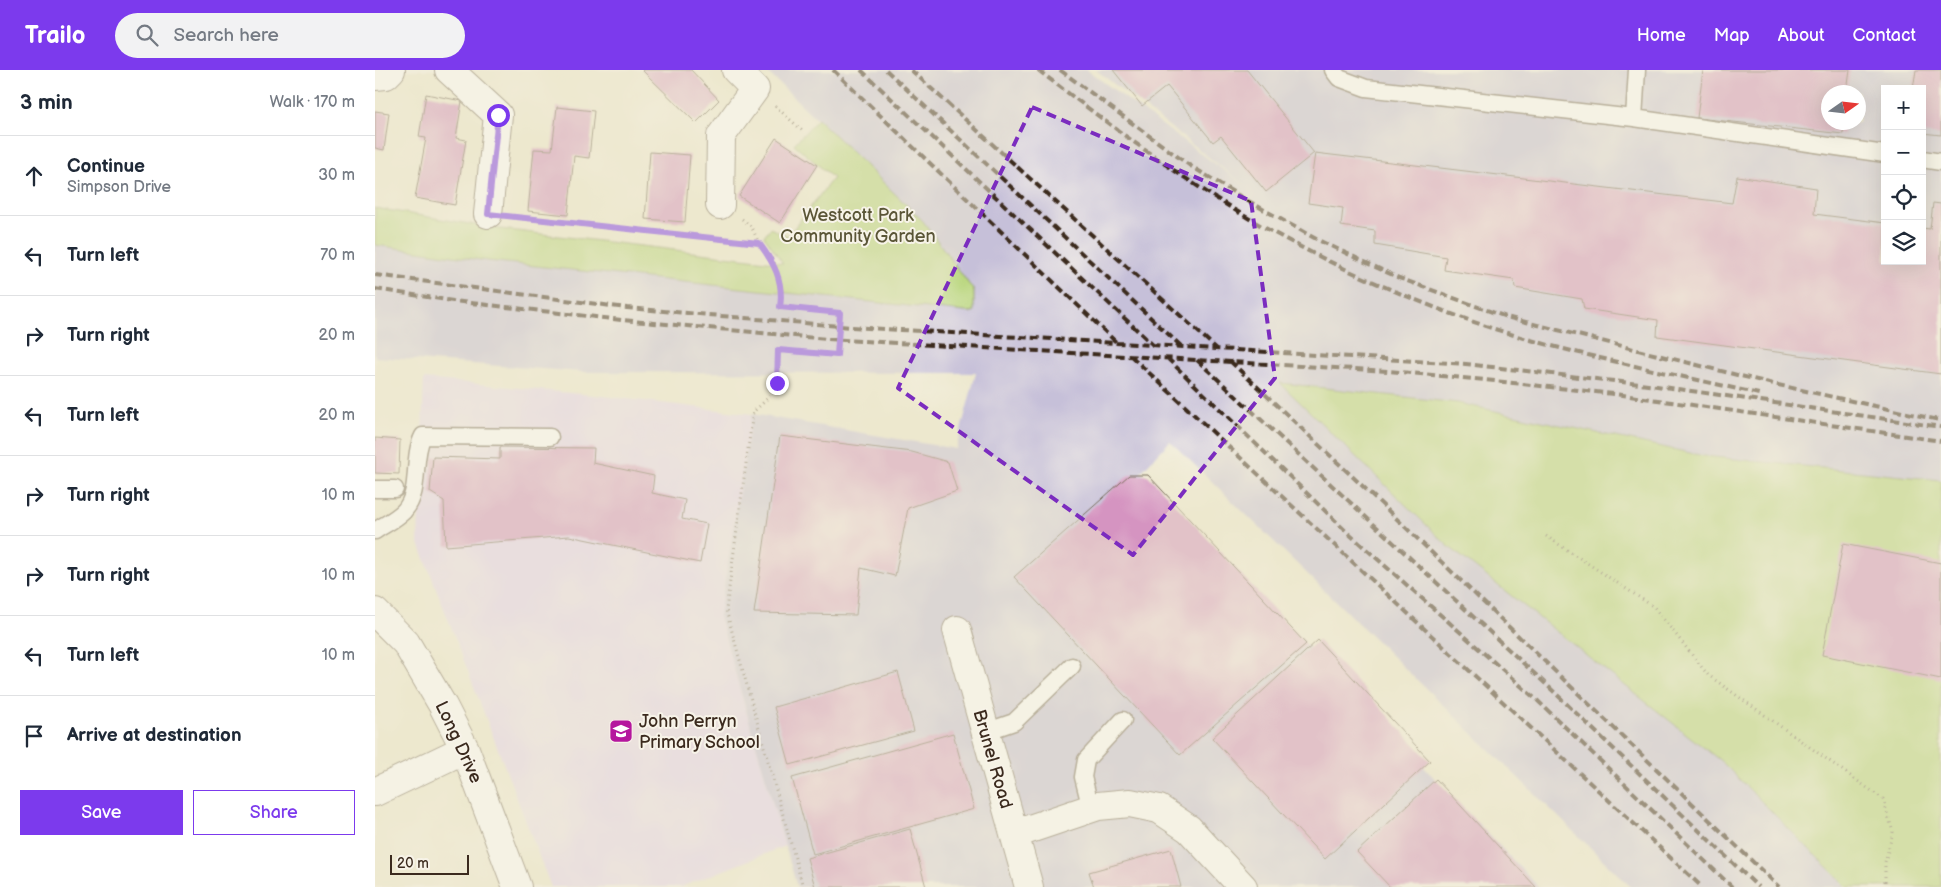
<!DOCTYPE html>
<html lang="en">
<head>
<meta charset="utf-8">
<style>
  body { margin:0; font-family:"Balsamiq Sans",sans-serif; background:#f2f2f3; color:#1f2937 }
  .controls { position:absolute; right:15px; top:15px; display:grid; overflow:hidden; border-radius:0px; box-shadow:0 5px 20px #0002 }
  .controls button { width:45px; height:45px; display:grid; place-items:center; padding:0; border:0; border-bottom:1px solid #e0e1e3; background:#fff; color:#1f2937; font:25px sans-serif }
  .compass { position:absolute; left:1446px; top:15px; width:45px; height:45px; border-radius:50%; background:#fff; box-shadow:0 5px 20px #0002; rotate:76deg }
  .scale { position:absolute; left:15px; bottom:12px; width:79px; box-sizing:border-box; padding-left:5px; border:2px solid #3b2a1e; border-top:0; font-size:14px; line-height:18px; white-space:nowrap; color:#3b2a1e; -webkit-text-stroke:4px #f7f3e8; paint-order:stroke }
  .stop { position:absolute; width:15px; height:15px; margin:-11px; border:4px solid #7c3aed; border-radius:50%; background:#fff }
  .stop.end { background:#7c3aed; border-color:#fff; box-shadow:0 1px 5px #0008 }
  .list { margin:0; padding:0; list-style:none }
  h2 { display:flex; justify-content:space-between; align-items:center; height:65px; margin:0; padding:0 20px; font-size:21px }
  h2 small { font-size:16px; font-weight:400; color:#747a83 }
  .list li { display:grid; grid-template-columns:32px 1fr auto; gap:15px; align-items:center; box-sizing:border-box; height:80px; padding:0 20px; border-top:1px solid #e0e1e3 }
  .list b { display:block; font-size:19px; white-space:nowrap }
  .list p { margin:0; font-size:16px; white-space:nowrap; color:#747a83 }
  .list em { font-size:16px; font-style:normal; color:#747a83 }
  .actions { display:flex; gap:10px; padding:15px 20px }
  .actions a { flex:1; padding:11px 0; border:1px solid #7c3aed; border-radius:0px; text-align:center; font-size:18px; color:#7c3aed }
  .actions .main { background:#7c3aed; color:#fff }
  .icon { flex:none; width:28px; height:28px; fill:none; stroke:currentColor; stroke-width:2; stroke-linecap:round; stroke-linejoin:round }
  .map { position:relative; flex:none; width:1566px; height:817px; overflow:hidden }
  header { display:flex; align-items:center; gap:30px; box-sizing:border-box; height:70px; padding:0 25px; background:#7c3aed; color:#fff }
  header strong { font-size:24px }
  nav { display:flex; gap:28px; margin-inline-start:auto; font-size:18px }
  .search { width:350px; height:45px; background:#f2f2f3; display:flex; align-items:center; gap:12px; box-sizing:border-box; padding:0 18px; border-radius:28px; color:#747a83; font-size:19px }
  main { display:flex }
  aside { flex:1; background:#fff }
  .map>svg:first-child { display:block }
</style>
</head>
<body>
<header>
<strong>Trailo</strong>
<div class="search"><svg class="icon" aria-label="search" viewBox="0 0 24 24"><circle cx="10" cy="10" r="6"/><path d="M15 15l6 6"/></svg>Search here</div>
<nav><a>Home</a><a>Map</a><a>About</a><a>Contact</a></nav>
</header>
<main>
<aside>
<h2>3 min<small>Walk · 170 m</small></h2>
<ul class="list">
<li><svg class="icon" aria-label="ahead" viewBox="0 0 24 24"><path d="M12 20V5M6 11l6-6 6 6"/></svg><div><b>Continue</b><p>Simpson Drive</p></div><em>30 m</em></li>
<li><svg class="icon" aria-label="left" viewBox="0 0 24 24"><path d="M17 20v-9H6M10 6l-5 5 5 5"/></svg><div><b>Turn left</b></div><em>70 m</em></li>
<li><svg class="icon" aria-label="right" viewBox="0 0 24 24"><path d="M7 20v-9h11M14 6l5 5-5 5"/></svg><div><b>Turn right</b></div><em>20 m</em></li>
<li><svg class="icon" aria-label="left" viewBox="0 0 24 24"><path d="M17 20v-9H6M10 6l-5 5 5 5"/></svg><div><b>Turn left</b></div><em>20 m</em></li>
<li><svg class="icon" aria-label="right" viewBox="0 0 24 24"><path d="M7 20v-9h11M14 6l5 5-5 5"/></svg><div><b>Turn right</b></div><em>10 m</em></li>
<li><svg class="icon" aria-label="right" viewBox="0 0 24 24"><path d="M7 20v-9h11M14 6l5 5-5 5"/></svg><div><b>Turn right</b></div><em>10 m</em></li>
<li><svg class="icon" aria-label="left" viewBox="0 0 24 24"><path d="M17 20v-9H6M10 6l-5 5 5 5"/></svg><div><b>Turn left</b></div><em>10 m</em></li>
<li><svg class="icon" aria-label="arrive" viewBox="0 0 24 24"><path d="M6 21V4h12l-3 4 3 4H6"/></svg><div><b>Arrive at destination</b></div></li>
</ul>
<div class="actions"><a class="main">Save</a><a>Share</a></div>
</aside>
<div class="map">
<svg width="1566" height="817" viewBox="0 0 1566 817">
  <rect width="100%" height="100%" fill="#f7f3e8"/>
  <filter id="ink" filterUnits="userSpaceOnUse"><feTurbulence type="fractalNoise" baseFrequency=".02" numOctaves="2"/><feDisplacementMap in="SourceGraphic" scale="10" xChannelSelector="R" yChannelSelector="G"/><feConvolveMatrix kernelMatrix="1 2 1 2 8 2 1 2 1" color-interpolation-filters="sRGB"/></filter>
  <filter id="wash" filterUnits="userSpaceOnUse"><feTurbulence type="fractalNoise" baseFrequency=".0096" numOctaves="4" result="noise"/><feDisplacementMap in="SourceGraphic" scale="20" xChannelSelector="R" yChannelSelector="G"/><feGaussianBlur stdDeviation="1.12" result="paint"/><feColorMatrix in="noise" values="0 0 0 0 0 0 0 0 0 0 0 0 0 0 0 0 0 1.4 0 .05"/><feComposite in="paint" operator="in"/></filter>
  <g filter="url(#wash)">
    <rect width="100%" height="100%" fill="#ede8ce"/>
    <path fill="#e4d3f1" d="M49 309 227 326 377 344 344 546 410 776 306 817H176L43 471Z"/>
    <path fill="#c6c0d9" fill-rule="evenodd" d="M390 0H712L876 120 721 0H1566V817H1256L795 371 766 402 1164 817H422L344 546 377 344 581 379 601 303 208 302 0 287V175L113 191 599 243 548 151ZM1510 19H1547V191H1510ZM1454 22H1484V52H1454Z"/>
    <path fill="#b8d67c" stroke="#7a804d" d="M443 49 548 151 599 221V243L113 191 0 175V138L125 159 408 193 389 166 395 158 413 166 458 108 419 74Z
      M905 313 1083 333 1329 386 1566 410V817H1472L1347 692 1073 476Z"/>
    <g id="blocks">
      <path fill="#d594c1" d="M267 0H316L344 30 321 53Z
        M738 0H872L939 83 891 122 846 66 838 72 792 16 767 36Z
        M1328 0H1475L1472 22H1454V52H1469L1468 64 1322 48Z
        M1541 0H1566V65L1547 63V19H1538Z
        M51 24 87 31 81 68 91 70 80 135 40 128 51 68 44 67Z
        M182 37 219 41 214 88 199 86 193 145 153 141 159 79 177 80Z
        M0 41 14 43 9 80 0 78Z
        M401 68 442 95 405 153 364 126Z
        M275 82 315 85 310 152 270 149Z
        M940 83 1357 133 1362 106 1441 118 1439 144 1510 153V191H1547V158L1555 159 1558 133 1566 134V304L1282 266 1283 250 1209 239 1207 229 1140 218 1139 210 1069 200 1071 187 1000 175V161L966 156 968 138 933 133Z
        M405 366 537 382 573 392 582 421 533 438 520 506 486 498 481 545 379 543Z
        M0 368 25 370 24 404 0 403Z
        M125 377 219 378 218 393 279 406 277 423 310 430 307 449 332 454 325 493 194 466 71 476 69 431 55 422 58 387 125 389Z
        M754 405H773L931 574 805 685 639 507Z
        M1468 474 1566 493V609L1447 585Z
        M943 570 1055 691 950 789 837 668Z
        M523 602 539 661 415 695 399 637Z
        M578 663 599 739 438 784 417 708Z
        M1061 709 1161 817H1015L982 782Z
        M535 759 551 817H440L432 788Z
        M796 779 806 817H719L714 802Z"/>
    </g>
  </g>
  <g filter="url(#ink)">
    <use href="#blocks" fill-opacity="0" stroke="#796c5c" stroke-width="1"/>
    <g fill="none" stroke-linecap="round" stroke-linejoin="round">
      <g stroke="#796c5c" stroke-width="19">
        <path id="lane" d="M958 0 964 8 991 18 1259 48 1510 84
          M1259 48 1262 0
          M1547 89 1566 92
          M0 419H20
          M0 461C9 455 21 449 29 441 47 421 36 389 48 366L175 367
          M610 662 639 652 697 596
          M716 739 708 707 711 690 748 650"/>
      </g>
      <g stroke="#796c5c" stroke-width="30">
        <path id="street" d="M74 0 123 45 113 144
          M0 6 11 5 16 0
          M345 135 346 66 380 19 361 0
          M0 542 31 573 68 636 90 679 142 817
          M582 560 654 817
          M0 722 90 679
          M640 764 723 736 755 733 784 739 814 759 868 817"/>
      </g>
      <path stroke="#796c5c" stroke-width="3" stroke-dasharray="1 4" stroke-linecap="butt" d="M400 36 429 62
        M138 147 384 173
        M367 149 376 156 384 173 399 192 407 224 405 237 465 243
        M1171 466 1279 537 1333 605 1508 729 1518 762 1510 792V817
        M428 817 351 540 378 342C404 320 403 312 403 280L462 285"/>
      <use href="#lane" stroke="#fff" stroke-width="16"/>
      <use href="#street" stroke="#fff" stroke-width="28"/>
      <path stroke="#3b2a1e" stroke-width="4" stroke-dasharray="8 4" stroke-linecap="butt" d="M458 0 743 274
        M486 0 779 276
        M511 0 807 277
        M536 0 842 279
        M663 0C728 50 793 99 863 142 936 186 1016 222 1096 251 1189 284 1288 301 1384 324
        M685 0 814 95 868 128 943 170 1024 208 1131 247 1394 313 1564 350
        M0 205 252 238 477 257 1091 294 1282 316 1566 357
        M0 219 78 231 247 250 452 269 1014 301 1120 311 1248 325 1566 371
        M756 286 1327 817
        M792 288 973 463 1163 631 1357 817
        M822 290 1175 618 1383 817
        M855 291 997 425 1404 817"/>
      <path stroke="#796c5c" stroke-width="3" stroke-dasharray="1 4" stroke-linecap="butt" d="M462 285 465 243"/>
    </g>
  </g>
  <g fill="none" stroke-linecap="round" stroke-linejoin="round" filter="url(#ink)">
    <path stroke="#7c3aed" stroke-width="6" d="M123 45 113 144 384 173C399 193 409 211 405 237L465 243 462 285 403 280 402 313"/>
  </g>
  <path d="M0 0H1566V817H0ZM657 37 876 131 900 308 758 485 523 318Z" fill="#ede8ce" fill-opacity=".55" fill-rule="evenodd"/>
  <path fill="none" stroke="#7b2cbf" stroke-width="4" stroke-dasharray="10 6" stroke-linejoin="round" d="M657 37 876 131 900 308 758 485 523 318Z"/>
  <defs>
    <g id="school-square" transform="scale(1.25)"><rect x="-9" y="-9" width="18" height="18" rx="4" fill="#b5179e" stroke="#f7f3e8"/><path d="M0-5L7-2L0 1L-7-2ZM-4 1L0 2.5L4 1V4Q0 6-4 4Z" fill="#fff"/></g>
  </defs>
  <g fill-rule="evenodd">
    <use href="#school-square" x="246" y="661"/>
  </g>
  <g text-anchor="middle" stroke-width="4" stroke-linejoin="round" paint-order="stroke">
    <g font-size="18" fill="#5a5536" stroke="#f7f3e8">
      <text x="483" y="151">Westcott Park<tspan x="483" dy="21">Community Garden</tspan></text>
    </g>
    <g font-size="18" fill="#3b2a1e" stroke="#f7f3e8" text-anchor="start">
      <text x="264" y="657">John Perryn<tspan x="264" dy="21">Primary School</tspan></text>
    </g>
    <g font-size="18" fill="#3b2a1e" stroke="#f7f3e8">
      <text transform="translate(84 672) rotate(65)" y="6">Long Drive</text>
      <text transform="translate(618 689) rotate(74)" y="6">Brunel Road</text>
    </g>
  </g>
</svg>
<div class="controls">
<button>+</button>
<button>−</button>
<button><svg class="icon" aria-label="locate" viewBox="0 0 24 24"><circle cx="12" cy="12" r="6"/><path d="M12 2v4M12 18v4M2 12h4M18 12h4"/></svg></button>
<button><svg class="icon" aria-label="layers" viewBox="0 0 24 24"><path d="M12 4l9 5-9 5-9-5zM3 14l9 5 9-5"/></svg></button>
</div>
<svg class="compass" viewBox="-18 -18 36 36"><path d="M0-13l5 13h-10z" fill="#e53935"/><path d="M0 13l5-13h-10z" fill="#747a83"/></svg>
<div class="scale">20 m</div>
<div class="stop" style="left:123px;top:45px"></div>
<div class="stop end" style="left:402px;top:313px"></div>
</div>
</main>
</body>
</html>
